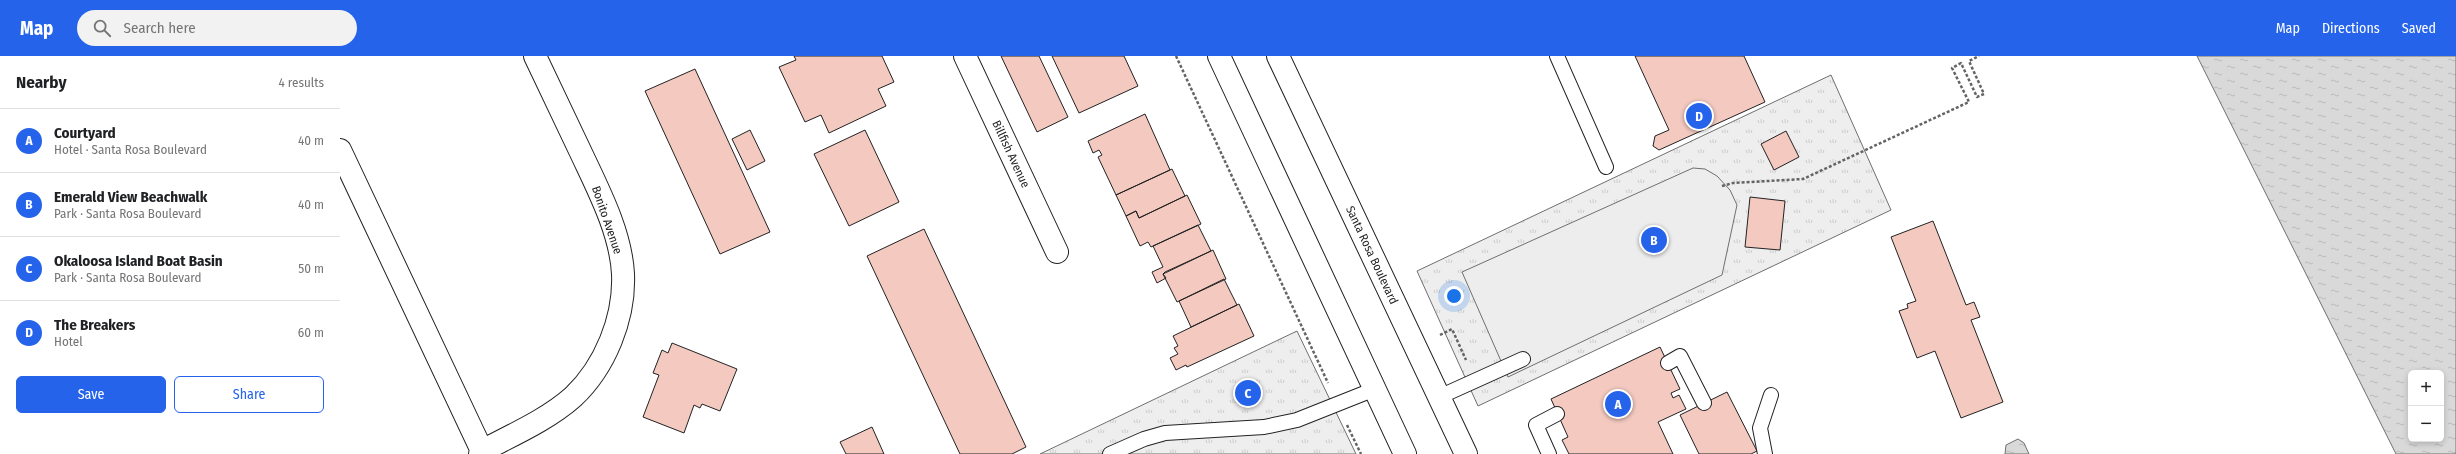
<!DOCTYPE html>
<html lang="en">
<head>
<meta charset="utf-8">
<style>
  body { margin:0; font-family:"Fira Sans Condensed",sans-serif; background:#f2f2f2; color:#202124 }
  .controls { position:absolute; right:12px; bottom:12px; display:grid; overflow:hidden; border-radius:6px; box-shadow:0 2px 6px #0003 }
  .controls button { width:36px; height:36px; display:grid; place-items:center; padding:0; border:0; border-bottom:1px solid #e0e0e0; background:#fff; color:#202124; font:20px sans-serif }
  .you { position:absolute; left:1114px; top:240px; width:14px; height:14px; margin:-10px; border:3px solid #fff; border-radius:50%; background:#1a73e8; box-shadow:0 0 0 6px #1a73e833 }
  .badge { display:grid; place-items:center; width:26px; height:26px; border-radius:50%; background:#2563eb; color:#fff; font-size:13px; font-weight:700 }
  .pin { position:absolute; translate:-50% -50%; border:2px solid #fff; box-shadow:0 1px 4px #0006 }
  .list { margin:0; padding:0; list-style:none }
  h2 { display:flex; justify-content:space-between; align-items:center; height:52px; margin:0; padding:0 16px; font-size:17px }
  h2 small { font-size:13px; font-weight:400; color:#757577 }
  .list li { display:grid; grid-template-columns:26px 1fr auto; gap:12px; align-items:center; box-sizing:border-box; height:64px; padding:0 16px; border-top:1px solid #e0e0e0 }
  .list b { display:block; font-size:15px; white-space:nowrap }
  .list p { margin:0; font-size:13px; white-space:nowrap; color:#757577 }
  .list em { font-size:13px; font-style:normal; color:#757577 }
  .actions { display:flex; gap:8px; padding:12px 16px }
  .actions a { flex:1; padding:9px 0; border:1px solid #2563eb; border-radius:6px; text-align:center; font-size:14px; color:#2563eb }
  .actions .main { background:#2563eb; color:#fff }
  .icon { flex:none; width:22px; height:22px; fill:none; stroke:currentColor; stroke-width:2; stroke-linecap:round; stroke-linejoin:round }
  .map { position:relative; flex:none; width:2116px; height:398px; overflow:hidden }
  header { display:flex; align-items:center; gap:24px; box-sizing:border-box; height:56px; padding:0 20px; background:#2563eb; color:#fff }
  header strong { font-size:19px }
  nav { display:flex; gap:22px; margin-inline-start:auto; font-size:14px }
  .search { width:280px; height:36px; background:#f2f2f2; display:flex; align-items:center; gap:10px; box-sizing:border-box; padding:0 14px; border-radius:22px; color:#757577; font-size:15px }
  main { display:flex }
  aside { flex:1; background:#fff }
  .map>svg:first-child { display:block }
</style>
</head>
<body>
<header>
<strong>Map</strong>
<div class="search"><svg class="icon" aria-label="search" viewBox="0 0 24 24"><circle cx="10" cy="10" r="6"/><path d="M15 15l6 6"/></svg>Search here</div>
<nav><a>Map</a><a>Directions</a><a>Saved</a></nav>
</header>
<main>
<aside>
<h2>Nearby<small>4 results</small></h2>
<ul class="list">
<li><span class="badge">A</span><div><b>Courtyard</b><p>Hotel · Santa Rosa Boulevard</p></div><em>40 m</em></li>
<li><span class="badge">B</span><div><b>Emerald View Beachwalk</b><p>Park · Santa Rosa Boulevard</p></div><em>40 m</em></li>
<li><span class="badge">C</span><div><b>Okaloosa Island Boat Basin</b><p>Park · Santa Rosa Boulevard</p></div><em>50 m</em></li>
<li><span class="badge">D</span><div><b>The Breakers</b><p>Hotel</p></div><em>60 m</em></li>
</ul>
<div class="actions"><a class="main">Save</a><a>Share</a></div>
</aside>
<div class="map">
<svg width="2116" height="398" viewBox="0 0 2116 398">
  <defs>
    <pattern id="park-tufts" width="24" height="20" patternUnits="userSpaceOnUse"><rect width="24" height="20" fill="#eee"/><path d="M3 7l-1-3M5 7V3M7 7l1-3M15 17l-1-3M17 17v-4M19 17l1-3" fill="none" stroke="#ccc"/></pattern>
    <pattern id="water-ripples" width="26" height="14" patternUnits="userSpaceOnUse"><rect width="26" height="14" fill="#d9d9d9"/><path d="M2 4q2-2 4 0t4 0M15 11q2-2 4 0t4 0" fill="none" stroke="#bababa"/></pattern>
  </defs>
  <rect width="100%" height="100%" fill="#fff"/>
  <path fill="url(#park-tufts)" stroke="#6f6f6f" d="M1491 19 1551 154 1138 350 1077 215Z
    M957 275 1016 398H700Z"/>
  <path fill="#ededed" stroke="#6f6f6f" d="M1353 112 1365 113 1377 120 1390 134 1397 149 1382 219 1168 321 1122 216Z"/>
  <path fill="url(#water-ripples)" stroke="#6f6f6f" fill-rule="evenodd" d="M1857 0H2116V398H2056ZM2071 317H2101V383H2071Z
    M1678 383 1684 387 1689 398H1665L1666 389Z"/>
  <path fill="#f3c9c0" stroke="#222" d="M454 0H542L554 26 538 33 546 50 489 77 481 59 465 66 439 11 456 4Z
    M661 0H699L728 61 697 76Z
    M712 0H784L798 30 739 57Z
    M1295 0H1404L1425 46 1319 94 1313 90 1315 80 1329 74Z
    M355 13 430 176 380 198 305 35Z
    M805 58 830 114 776 139 758 101 762 99 759 94 753 97 748 85Z
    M410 74 425 105 407 114 392 83Z
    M525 74 559 146 509 170 474 98Z
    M1446 75 1459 101 1434 114 1421 88Z
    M832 113 845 140 799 162 796 155 786 160 776 139Z
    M847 139 861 168 811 191 808 186 800 190 786 160 796 155 799 162Z
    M1410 141 1445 145 1440 194 1405 191Z
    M1593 165 1626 249 1634 246 1640 261 1631 264 1663 346 1621 362 1595 295 1577 302 1559 255 1568 252 1567 248 1576 245 1551 181Z
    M858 169 871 195 825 216 823 218 826 222 817 227 812 216 823 211 813 190Z
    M584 173 686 391 672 398H620L527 200Z
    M873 194 886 223 837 246 823 218Z
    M884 223 897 249 851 271 839 245Z
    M899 248 914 280 847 311 846 309 836 314 830 302 838 298 834 292 838 290 833 280Z
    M332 287 397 313 380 355 362 348 360 352 354 349 344 377 303 361 319 319 313 317 322 294 328 297Z
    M1320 291 1340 333 1331 337 1333 342 1339 339 1346 353 1318 366 1333 398H1229L1222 384 1228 381 1211 343Z
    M1387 336 1417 395 1411 398H1359L1340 359Z
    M532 371 544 398H506L500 386Z"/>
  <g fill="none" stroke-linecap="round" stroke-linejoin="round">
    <g stroke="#222" stroke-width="16">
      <path id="service" d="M1217 0 1266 111
        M1328 307 1340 300 1364 347
        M1099 341 1183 303
        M770 398 804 383 825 377 924 371 957 364 1035 333
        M1209 398 1196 369 1217 358
        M1425 398 1420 372 1431 339"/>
    </g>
    <g stroke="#222" stroke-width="24">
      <path id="minor" d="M625 0 717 196
        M0 94 142 395 140 398
        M142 395C172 379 207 364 233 341 265 311 285 262 283 218 281 178 260 137 243 101 227 68 211 34 195 0"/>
    </g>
    <g stroke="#222" stroke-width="24">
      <path id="tertiary" d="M879 0 1065 398
        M938 0 1126 398"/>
    </g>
    <path stroke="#646464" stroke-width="2.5" stroke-dasharray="3 2" stroke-linecap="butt" d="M836 0 988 327
      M1382 130 1393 127 1463 123 1629 46 1612 12 1621 7 1637 41 1644 38 1629 5 1639 0
      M1100 279 1112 273 1126 304
      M1007 369 1021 398"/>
    <use href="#service" stroke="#fff" stroke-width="14"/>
    <use href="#minor" stroke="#fff" stroke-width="22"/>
    <use href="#tertiary" stroke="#fff" stroke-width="22"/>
  </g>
  <g text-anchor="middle" stroke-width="3" stroke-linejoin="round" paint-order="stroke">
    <g font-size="12" fill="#222" stroke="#fff">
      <text transform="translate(671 98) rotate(65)" y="4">Billfish Avenue</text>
      <text transform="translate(267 164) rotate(71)" y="4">Bonito Avenue</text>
      <text transform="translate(1032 199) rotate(65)" y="4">Santa Rosa Boulevard</text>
    </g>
  </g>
</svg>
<div class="controls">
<button>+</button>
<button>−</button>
</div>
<div class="you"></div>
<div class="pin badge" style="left:1278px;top:348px">A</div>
<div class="pin badge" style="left:1314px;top:184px">B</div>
<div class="pin badge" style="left:908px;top:337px">C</div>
<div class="pin badge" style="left:1359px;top:60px">D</div>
</div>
</main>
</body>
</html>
